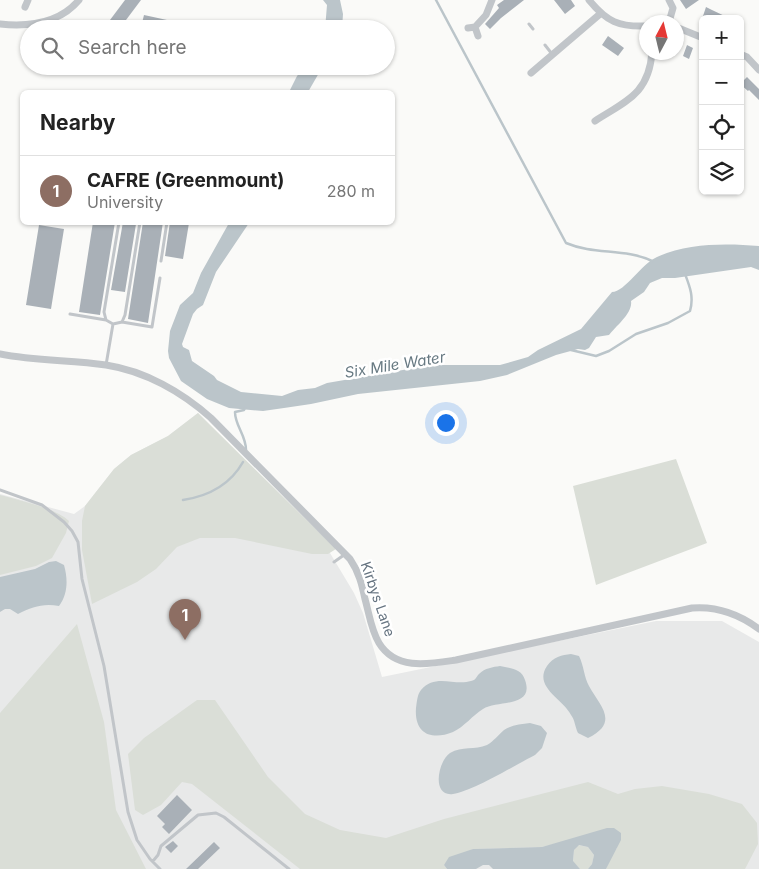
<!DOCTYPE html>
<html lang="en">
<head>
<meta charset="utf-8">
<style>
  body { margin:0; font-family:Inter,sans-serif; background:#f2f2f2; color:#222 }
  .controls { position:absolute; right:15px; top:15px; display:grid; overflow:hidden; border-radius:8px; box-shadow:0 1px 4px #0004 }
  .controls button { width:45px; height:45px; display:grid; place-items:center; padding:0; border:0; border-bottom:1px solid #e0e0e0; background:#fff; color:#222; font:25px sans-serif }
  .compass { position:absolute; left:639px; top:15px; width:45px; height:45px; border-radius:50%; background:#fff; box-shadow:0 1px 4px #0004; rotate:7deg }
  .you { position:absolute; left:445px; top:422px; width:18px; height:18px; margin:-12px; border:4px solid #fff; border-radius:50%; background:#1a73e8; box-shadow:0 0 0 8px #1a73e833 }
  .badge { display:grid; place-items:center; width:32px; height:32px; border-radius:50%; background:#db2777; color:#fff; font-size:16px; font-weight:700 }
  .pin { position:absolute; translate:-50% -41px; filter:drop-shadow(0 1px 2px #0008) }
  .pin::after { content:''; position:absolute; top:26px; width:18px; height:15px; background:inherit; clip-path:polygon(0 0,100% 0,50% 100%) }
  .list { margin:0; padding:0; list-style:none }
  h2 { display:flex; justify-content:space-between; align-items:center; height:65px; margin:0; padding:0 20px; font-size:21px }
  h2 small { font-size:16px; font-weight:400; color:#767676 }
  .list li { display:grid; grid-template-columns:32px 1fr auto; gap:15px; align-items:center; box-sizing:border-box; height:70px; padding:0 20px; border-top:1px solid #e0e0e0 }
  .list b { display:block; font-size:19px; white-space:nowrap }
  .list p { margin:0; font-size:16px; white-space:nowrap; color:#767676 }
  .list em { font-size:16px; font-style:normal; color:#767676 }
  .icon { flex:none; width:28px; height:28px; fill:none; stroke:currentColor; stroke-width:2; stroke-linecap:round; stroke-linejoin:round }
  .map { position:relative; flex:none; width:759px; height:869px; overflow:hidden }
  .search { position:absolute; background:#fff; box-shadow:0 1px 4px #0004; left:20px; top:20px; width:375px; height:55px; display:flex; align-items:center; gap:12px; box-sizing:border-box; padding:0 18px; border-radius:28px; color:#767676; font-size:19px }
  .panel { position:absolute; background:#fff; box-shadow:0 1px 4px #0004; left:20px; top:90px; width:375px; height:135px; border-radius:8px }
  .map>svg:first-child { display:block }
</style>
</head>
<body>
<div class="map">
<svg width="759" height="869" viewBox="0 0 759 869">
  <rect width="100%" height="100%" fill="#fafaf8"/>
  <path fill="#e8e9e9" d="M198 413 330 553 354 593 363 613 382 677 656 621H722L759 642V869H0V494L74 514 85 506 114 469 131 455 168 436Z"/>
  <path fill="#daded7" d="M198 413 336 549 328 554H312L235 538H200L177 547 156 569 137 582 92 604 82 550V521L85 506 114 469 131 455 168 436Z
    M676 459 707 543 596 585 573 486Z
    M0 495C18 500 56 508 69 521L66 533 52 558 36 566 0 575Z
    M77 624 104 722 116 810 146 869H0V713Z
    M197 700H215L268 777 305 814 340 830 386 838 444 819 588 782 618 794 635 789 662 786 709 794 742 804 757 823 758 844 745 869H606L612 855 617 848 567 841 542 847 473 849 444 865 447 869H300L192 784 182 782 161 805 143 815 135 810 128 754 144 738Z
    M578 845 588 847 594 855 592 864 588 869H580L573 862 574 850Z"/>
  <path fill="#bbc5ca" d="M323 0H340L343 14 342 29H325L327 5Z
    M306 66H323L308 92H289L297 76Z
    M229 223H249L216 272 203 305 197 309 193 314 182 344 183 347 189 350 192 361 214 376 217 380 241 392 282 396 298 390 315 388 327 383 432 365H500L528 357 538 350 581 329 612 292C625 292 642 263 657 257 687 243 726 243 759 246V270L751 267 675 278H662L650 283 644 292 631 301C633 313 616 326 609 335L596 337 589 348 585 350 578 349 556 355 507 375 480 381 358 394 311 404 284 408 263 411 229 408 207 399 181 381 169 358 168 351 170 331 180 305 193 293 201 273Z
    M56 561 64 565C68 579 68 594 59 606 43 603 32 607 18 614L10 609H5L0 612V577L35 569 49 562Z
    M571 654 579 656C584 666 584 677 589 686 600 706 620 722 588 738L578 733C575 727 575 720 571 715 563 699 533 687 547 666 553 657 562 655 571 654Z
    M500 666C510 668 522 669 525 680 535 708 497 700 483 709 473 715 464 727 453 732 431 741 414 733 416 708 417 702 417 695 421 690 435 673 454 686 471 681 476 680 476 677 479 674 485 668 493 667 500 666Z
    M530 723 541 726 547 733 542 748 535 755C515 765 474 791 453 794 431 797 438 761 450 753 462 746 475 750 487 745 494 741 498 735 504 730 512 725 521 724 530 723Z
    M607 828H614L621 833V840L606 869H588L592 864 594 855 588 847 579 845 574 850 573 861 580 869H493L489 865H483L476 869H447L444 865 449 857 473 849 542 847Z"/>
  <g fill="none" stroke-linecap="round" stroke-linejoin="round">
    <path stroke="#bbc5ca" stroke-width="2.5" d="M436 0 566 243C594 255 625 248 652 261
      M571 350 596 356 609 351 636 334 668 323 690 311C694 297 690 287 685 274
      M245 408 244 410 235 412C235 426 246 435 246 450
      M183 500C209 496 230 485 243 462"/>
  </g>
  <path fill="#a9b0b7" d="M125 0H141L120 28 110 20Z
    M504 0H524L501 18 490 29 485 24 499 8 497 5Z
    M554 0H571L575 6 565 14Z
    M680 0H699L686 9Z
    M706 7 712 10 731 19H702Z
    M144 15 167 20 165 28 142 23Z
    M608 36 624 48 618 56 602 45Z
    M687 45 693 48 689 59 683 56Z
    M747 77 759 89V100L749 90 748 91 740 84Z
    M93 222H115L100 315 79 312Z
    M123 222 136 224 125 292 111 290Z
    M143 222H163L148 323 128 319Z
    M170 222 189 223 183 259 165 256Z
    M39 225 64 229 51 309 26 305Z
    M177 795 192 810 169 834 162 827 165 824 157 816Z
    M173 841 178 846 171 853 165 847Z
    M214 842 220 848 198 869H186Z"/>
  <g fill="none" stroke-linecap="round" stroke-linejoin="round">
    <path stroke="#c1c5c9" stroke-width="3" d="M48 21 52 29
      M529 24 533 29
      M545 45 552 54
      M161 261 167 222
      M70 314 106 320
      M122 322 152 327 160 278
      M113 324 122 322 125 315 140 222
      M113 324 106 320 104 312 119 222
      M106 365 113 324
      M0 490 42 505 64 522 72 531 78 542 82 579 104 666 128 812 137 840 150 859 160 869
      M334 562 344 555
      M153 861 158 855 161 846 198 815 216 813 224 817 289 869"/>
    <path stroke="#c1c5c9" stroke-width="7" d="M589 0C607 22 619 27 646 26
      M669 0 673 8 669 22
      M25 7 28 0
      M0 24C29 27 59 24 79 0
      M475 27 478 36
      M676 27 703 38
      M468 28 475 27 486 15 492 0
      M740 54 747 57 759 70
      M531 73 600 14
      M595 121C626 101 649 94 652 52
      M0 354C35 361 71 360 106 365 145 371 182 392 211 418L350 559C359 572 362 585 365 599 369 613 371 630 379 643 396 671 430 664 456 660L692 608C717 606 739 614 759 629"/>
  </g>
  <g text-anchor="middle" stroke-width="5" stroke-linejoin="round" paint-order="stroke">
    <g font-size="14" fill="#667481" stroke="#fff">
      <text transform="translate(378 599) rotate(71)" y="5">Kirbys Lane</text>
    </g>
    <g font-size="15" font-style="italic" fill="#677982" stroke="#fff">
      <text transform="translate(395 365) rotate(-9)" y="5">Six Mile Water</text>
    </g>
  </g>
</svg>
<div class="controls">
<button>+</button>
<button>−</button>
<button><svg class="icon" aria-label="locate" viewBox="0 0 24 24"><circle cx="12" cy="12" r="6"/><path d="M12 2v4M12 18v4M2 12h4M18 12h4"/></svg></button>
<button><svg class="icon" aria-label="layers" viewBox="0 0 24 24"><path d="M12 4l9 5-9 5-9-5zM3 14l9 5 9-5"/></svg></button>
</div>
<svg class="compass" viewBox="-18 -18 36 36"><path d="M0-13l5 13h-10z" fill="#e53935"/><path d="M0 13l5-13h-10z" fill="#767676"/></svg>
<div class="you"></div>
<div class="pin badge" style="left:185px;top:640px;background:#8d6e63">1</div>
<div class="search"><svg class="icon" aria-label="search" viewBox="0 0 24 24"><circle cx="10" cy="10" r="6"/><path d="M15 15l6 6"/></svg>Search here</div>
<section class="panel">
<h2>Nearby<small></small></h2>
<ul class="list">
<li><span class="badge" style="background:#8d6e63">1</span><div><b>CAFRE (Greenmount)</b><p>University</p></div><em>280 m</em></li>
</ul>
</section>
</div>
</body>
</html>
